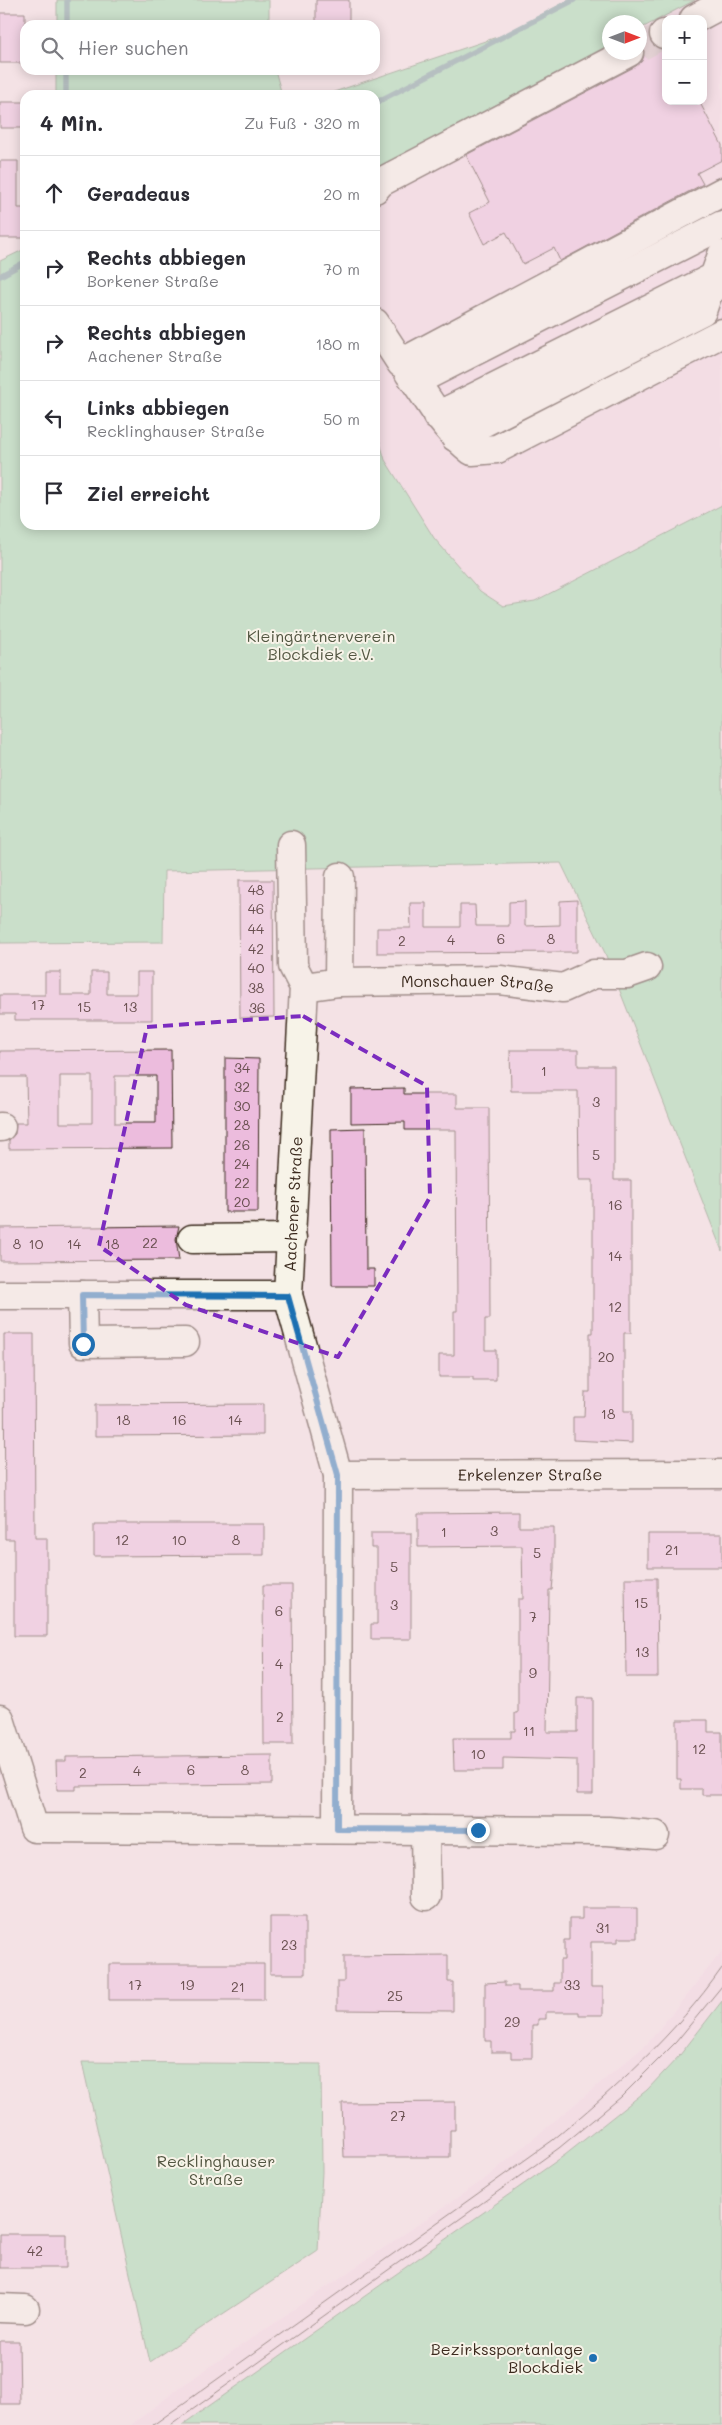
<!DOCTYPE html>
<html lang="de">
<head>
<meta charset="utf-8">
<style>
  body { margin:0; font-family:Mali,sans-serif; background:#f7f7f7; color:#2b2b33 }
  .controls { position:absolute; right:15px; top:15px; display:grid; overflow:hidden; border-radius:10px; box-shadow:0 2px 12px #0003 }
  .controls button { width:45px; height:45px; display:grid; place-items:center; padding:0; border:0; border-bottom:1px solid #e1e1e2; background:#fff; color:#2b2b33; font:25px sans-serif }
  .compass { position:absolute; left:602px; top:15px; width:45px; height:45px; border-radius:50%; background:#fff; box-shadow:0 2px 12px #0003; rotate:90deg }
  .stop { position:absolute; width:15px; height:15px; margin:-11px; border:4px solid #1f6fb2; border-radius:50%; background:#fff }
  .stop.end { background:#1f6fb2; border-color:#fff; box-shadow:0 1px 5px #0008 }
  .list { margin:0; padding:0; list-style:none }
  h2 { display:flex; justify-content:space-between; align-items:center; height:65px; margin:0; padding:0 20px; font-size:21px }
  h2 small { font-size:16px; font-weight:400; color:#7c7c81 }
  .list li { display:grid; grid-template-columns:32px 1fr auto; gap:15px; align-items:center; box-sizing:border-box; height:75px; padding:0 20px; border-top:1px solid #e1e1e2 }
  .list b { display:block; font-size:19px; white-space:nowrap }
  .list p { margin:0; font-size:16px; white-space:nowrap; color:#7c7c81 }
  .list em { font-size:16px; font-style:normal; color:#7c7c81 }
  .icon { flex:none; width:28px; height:28px; fill:none; stroke:currentColor; stroke-width:2; stroke-linecap:round; stroke-linejoin:round }
  .map { position:relative; flex:none; width:722px; height:2425px; overflow:hidden }
  .search { position:absolute; background:#fff; box-shadow:0 2px 12px #0003; left:20px; top:20px; width:360px; height:55px; display:flex; align-items:center; gap:12px; box-sizing:border-box; padding:0 18px; border-radius:15px; color:#7c7c81; font-size:19px }
  .panel { position:absolute; background:#fff; box-shadow:0 2px 12px #0003; left:20px; top:90px; width:360px; height:440px; border-radius:15px }
  .map>svg:first-child { display:block }
</style>
</head>
<body>
<div class="map">
<svg width="722" height="2425" viewBox="0 0 722 2425">
  <rect width="100%" height="100%" fill="#f4e2e5"/>
  <filter id="ink" filterUnits="userSpaceOnUse"><feTurbulence type="fractalNoise" baseFrequency=".02" numOctaves="2"/><feDisplacementMap in="SourceGraphic" scale="10" xChannelSelector="R" yChannelSelector="G"/><feConvolveMatrix kernelMatrix="1 2 1 2 8 2 1 2 1" color-interpolation-filters="sRGB"/></filter>
  <g filter="url(#ink)">
    <path fill="#f2d7e3" fill-rule="evenodd" d="M695 0H722V505L535 601 502 606 480 591 434 538 385 460 375 425V169L609 45 610 52H640V29ZM666 19H703V101H666Z
      M722 1951V2001L680 2055 647 2090 565 2155 489 2210 367 2293 183 2425H131L183 2385 486 2178 647 2044Z"/>
    <path fill="#97dca9" stroke="#698364" d="M57 0H269V25H57Z
      M569 0H695L640 29V22H610L609 45 375 169V95H325L503 35Z
      M56 70H275L282 95H56Z
      M25 249V525H375V425L385 460 434 538 480 591 503 606 535 601 722 505V1251L605 953 561 863 164 871 163 942 0 943V261Z
      M722 2001V2425H182L565 2155 647 2090 680 2055Z
      M82 2062 321 2064 322 2172 318 2251 150 2362Z"/>
    <g fill="none" stroke-linecap="round" stroke-linejoin="round">
      <path stroke="#6c9695" stroke-width="5.5" d="M67 25V0
        M66 95V70
        M375 103 574 0
        M0 276 25 262"/>
    </g>
    <path fill="#ecbcdd" stroke="#3b2a1e" fill-rule="evenodd" d="M316 0H349V24H316Z
      M0 13H25V63H0Z
      M648 33 650 41 656 47 666 50V101H699L722 145V160L697 173 703 184 560 261 554 248 523 264 506 232 484 244 469 213 490 202 466 155 636 66 642 61 645 53 640 38Z
      M0 102H25V128H0Z
      M0 161H18V208H25V238H0Z
      M239 880H273L274 1017 240 1018Z
      M577 900V952L377 953V928H411L410 903H426V927H460V905H475L476 926H509V902L525 901V926L560 925V901Z
      M45 972H61V995H91V972H107V994H137V972H152V1020H15V1014H0V995H45Z
      M171 1050 172 1148 9 1149V1140L15 1134 16 1123H27L26 1077H0V1051ZM60 1076H92V1123H60ZM115 1076H156V1123H115Z
      M510 1050H578V1066H614V1180H631V1333H624V1411H632V1443L573 1440V1417H584L585 1392H590V1333H593V1180H579L578 1091H511Z
      M225 1058 259 1059 258 1212H225Z
      M404 1088V1094H457V1108H489L490 1319H485V1350H496V1380H473V1377H439V1355H454V1311H457L456 1130H405V1122L351 1123V1089Z
      M365 1128 366 1269H374V1286H332L331 1129Z
      M179 1226 176 1239 179 1260 0 1261V1228Z
      M4 1334H34L35 1538H47V1636H14V1539H5Z
      M263 1404V1435L95 1436V1405Z
      M519 1512V1527H554V1569L552 1590H549L547 1732H577V1698H593V1794H577V1760L503 1758V1770H454L453 1738H511V1731H515V1713H518V1599H523L522 1546 418 1547V1513Z
      M94 1524H264V1555L94 1556Z
      M371 1533H411V1639H371V1624H377V1548H371Z
      M648 1534H722V1567H648Z
      M625 1578H657L658 1677H626Z
      M263 1585H292L293 1744H264Z
      M677 1720H708V1732H722V1795H702V1789H681V1779H677Z
      M272 1755V1784L76 1786V1790H57L56 1761H66V1757Z
      M582 1908H637V1938H618V1942H591V1987H603V2015H579V2012H546V2019H538V2025H532V2058H511V2052H491V2041H485V1983L505 1982V1986H518V1991H554V1983H560V1960H564V1940H569V1919H582Z
      M270 1917H305V1974H270Z
      M448 1955V1982H453V2011L337 2010V1982H344V1956Z
      M109 1964H264V2000H109Z
      M455 2102V2130H450V2157H344L342 2103Z
      M0 2234H66V2268H0Z
      M0 2341H19L20 2404H0Z"/>
    <g fill="none" stroke-linecap="round" stroke-linejoin="round">
      <path stroke="#cfbdbd" stroke-width="28" stroke-dasharray="28 14" stroke-linecap="butt" d="M640 47 664 34"/>
      <g stroke="#3b2a1e" stroke-width="31">
        <g id="minor">
          <path d="M694 19 722 4"/>
          <path d="M664 34H666"/>
          <path d="M375 189 381 182 629 52"/>
          <path d="M375 323 401 363 722 192"/>
          <path d="M409 373C432 403 441 427 472 451L497 449 722 333"/>
          <path d="M416 381 722 225"/>
          <path d="M437 416 714 277 722 255"/>
          <path d="M455 437 702 311 708 293 722 281"/>
          <path d="M291 845 293 966 304 987 288 1295 338 1475 337 1829"/>
          <path d="M339 982 340 877"/>
          <path id="s1" d="M304 987 339 982 500 980 563 988 594 974H627L647 967"/>
          <path d="M0 1127H1"/>
          <path d="M192 1239 292 1238"/>
          <path d="M0 1295H288"/>
          <path d="M82 1295 83 1343 185 1342"/>
          <path id="s2" d="M338 1475 722 1474"/>
          <path d="M0 1719 34 1828 608 1831 655 1835"/>
          <path d="M425 1830 426 1896"/>
          <path d="M0 2308 25 2309"/>
        </g>
      </g>
      <use href="#minor" stroke="#f7f3e8" stroke-width="28"/>
      <path stroke="#3b2a1e" stroke-width="1" d="M153 2425 553 2140C615 2088 675 2035 722 1968
        M171 2425 559 2148 621 2097 676 2042 722 1986"/>
    </g>
  </g>
  <g fill="none" stroke-linecap="round" stroke-linejoin="round" filter="url(#ink)">
    <path stroke="#1f6fb2" stroke-width="6" d="M83 1344 82 1295 288 1296 338 1475 337 1829 478 1830"/>
  </g>
  <path d="M0 0H722V2425H0ZM303 1016 427 1086 430 1197 338 1357 186 1305 99 1246 147 1027Z" fill="#f4e2e5" fill-opacity=".55" fill-rule="evenodd"/>
  <path fill="none" stroke="#7b2cbf" stroke-width="4" stroke-dasharray="10 6" stroke-linejoin="round" d="M303 1016 427 1086 430 1197 338 1357 186 1305 99 1246 147 1027Z"/>
  <circle fill="#1f6fb2" stroke="#f7f3e8" stroke-width="2" cx="593" cy="2358" r="5"/>
  <g text-anchor="middle" stroke-width="4" stroke-linejoin="round" paint-order="stroke">
    <g font-size="14" fill="#674e4e">
      <text x="256" y="895">48</text>
      <text x="256" y="914">46</text>
      <text x="256" y="934">44</text>
      <text x="501" y="944">6</text>
      <text x="551" y="944">8</text>
      <text x="451" y="945">4</text>
      <text x="402" y="946">2</text>
      <text x="256" y="954">42</text>
      <text x="256" y="973">40</text>
      <text x="256" y="993">38</text>
      <text x="38" y="1010">17</text>
      <text x="84" y="1012">15</text>
      <text x="130" y="1012">13</text>
      <text x="257" y="1013">36</text>
      <text x="242" y="1073">34</text>
      <text x="544" y="1076">1</text>
      <text x="242" y="1092">32</text>
      <text x="596" y="1107">3</text>
      <text x="242" y="1111">30</text>
      <text x="242" y="1130">28</text>
      <text x="242" y="1150">26</text>
      <text x="596" y="1160">5</text>
      <text x="242" y="1169">24</text>
      <text x="242" y="1188">22</text>
      <text x="242" y="1207">20</text>
      <text x="615" y="1210">16</text>
      <text x="150" y="1248">22</text>
      <text x="17" y="1249">8</text>
      <text x="36" y="1249">10</text>
      <text x="74" y="1249">14</text>
      <text x="112" y="1249">18</text>
      <text x="615" y="1261">14</text>
      <text x="615" y="1312">12</text>
      <text x="606" y="1362">20</text>
      <text x="608" y="1419">18</text>
      <text x="123" y="1425">18</text>
      <text x="179" y="1425">16</text>
      <text x="235" y="1425">14</text>
      <text x="494" y="1536">3</text>
      <text x="444" y="1537">1</text>
      <text x="122" y="1545">12</text>
      <text x="179" y="1545">10</text>
      <text x="236" y="1545">8</text>
      <text x="672" y="1555">21</text>
      <text x="537" y="1558">5</text>
      <text x="394" y="1572">5</text>
      <text x="641" y="1608">15</text>
      <text x="394" y="1610">3</text>
      <text x="279" y="1616">6</text>
      <text x="533" y="1622">7</text>
      <text x="642" y="1657">13</text>
      <text x="279" y="1669">4</text>
      <text x="533" y="1678">9</text>
      <text x="280" y="1722">2</text>
      <text x="529" y="1736">11</text>
      <text x="699" y="1754">12</text>
      <text x="478" y="1759">10</text>
      <text x="191" y="1775">6</text>
      <text x="245" y="1775">8</text>
      <text x="137" y="1776">4</text>
      <text x="83" y="1778">2</text>
      <text x="603" y="1933">31</text>
      <text x="289" y="1950">23</text>
      <text x="135" y="1990">17</text>
      <text x="187" y="1990">19</text>
      <text x="572" y="1990">33</text>
      <text x="238" y="1992">21</text>
      <text x="395" y="2001">25</text>
      <text x="512" y="2027">29</text>
      <text x="398" y="2121">27</text>
      <text x="35" y="2256">42</text>
    </g>
    <g font-size="16" fill="#525641" stroke="#f7f3e8">
      <text x="321" y="642">Kleingärtnerverein<tspan x="321" dy="18">Blockdiek e.V.</tspan></text>
      <text x="216" y="2167">Recklinghauser<tspan x="216" dy="18">Straße</tspan></text>
    </g>
    <g font-size="16" fill="#3b2a1e" stroke="#f7f3e8">
      <text dy="6" stroke="none"><textPath href="#s1" startOffset="174">Monschauer Straße</textPath></text>
      <text transform="translate(293 1204) rotate(-87)" y="6">Aachener Straße</text>
      <text dy="6" stroke="none"><textPath href="#s2" startOffset="192">Erkelenzer Straße</textPath></text>
    </g>
    <g font-size="16" fill="#3b2a1e" stroke="#f7f3e8" text-anchor="end">
      <text x="583" y="2355">Bezirkssportanlage<tspan x="583" dy="18">Blockdiek</tspan></text>
    </g>
  </g>
</svg>
<div class="controls">
<button>+</button>
<button>−</button>
</div>
<svg class="compass" viewBox="-18 -18 36 36"><path d="M0-13l5 13h-10z" fill="#e53935"/><path d="M0 13l5-13h-10z" fill="#7c7c81"/></svg>
<div class="stop" style="left:83px;top:1344px"></div>
<div class="stop end" style="left:478px;top:1830px"></div>
<div class="search"><svg class="icon" aria-label="search" viewBox="0 0 24 24"><circle cx="10" cy="10" r="6"/><path d="M15 15l6 6"/></svg>Hier suchen</div>
<section class="panel">
<h2>4 Min.<small>Zu Fuß · 320 m</small></h2>
<ul class="list">
<li><svg class="icon" aria-label="ahead" viewBox="0 0 24 24"><path d="M12 20V5M6 11l6-6 6 6"/></svg><div><b>Geradeaus</b></div><em>20 m</em></li>
<li><svg class="icon" aria-label="right" viewBox="0 0 24 24"><path d="M7 20v-9h11M14 6l5 5-5 5"/></svg><div><b>Rechts abbiegen</b><p>Borkener Straße</p></div><em>70 m</em></li>
<li><svg class="icon" aria-label="right" viewBox="0 0 24 24"><path d="M7 20v-9h11M14 6l5 5-5 5"/></svg><div><b>Rechts abbiegen</b><p>Aachener Straße</p></div><em>180 m</em></li>
<li><svg class="icon" aria-label="left" viewBox="0 0 24 24"><path d="M17 20v-9H6M10 6l-5 5 5 5"/></svg><div><b>Links abbiegen</b><p>Recklinghauser Straße</p></div><em>50 m</em></li>
<li><svg class="icon" aria-label="arrive" viewBox="0 0 24 24"><path d="M6 21V4h12l-3 4 3 4H6"/></svg><div><b>Ziel erreicht</b></div></li>
</ul>
</section>
</div>
</body>
</html>
